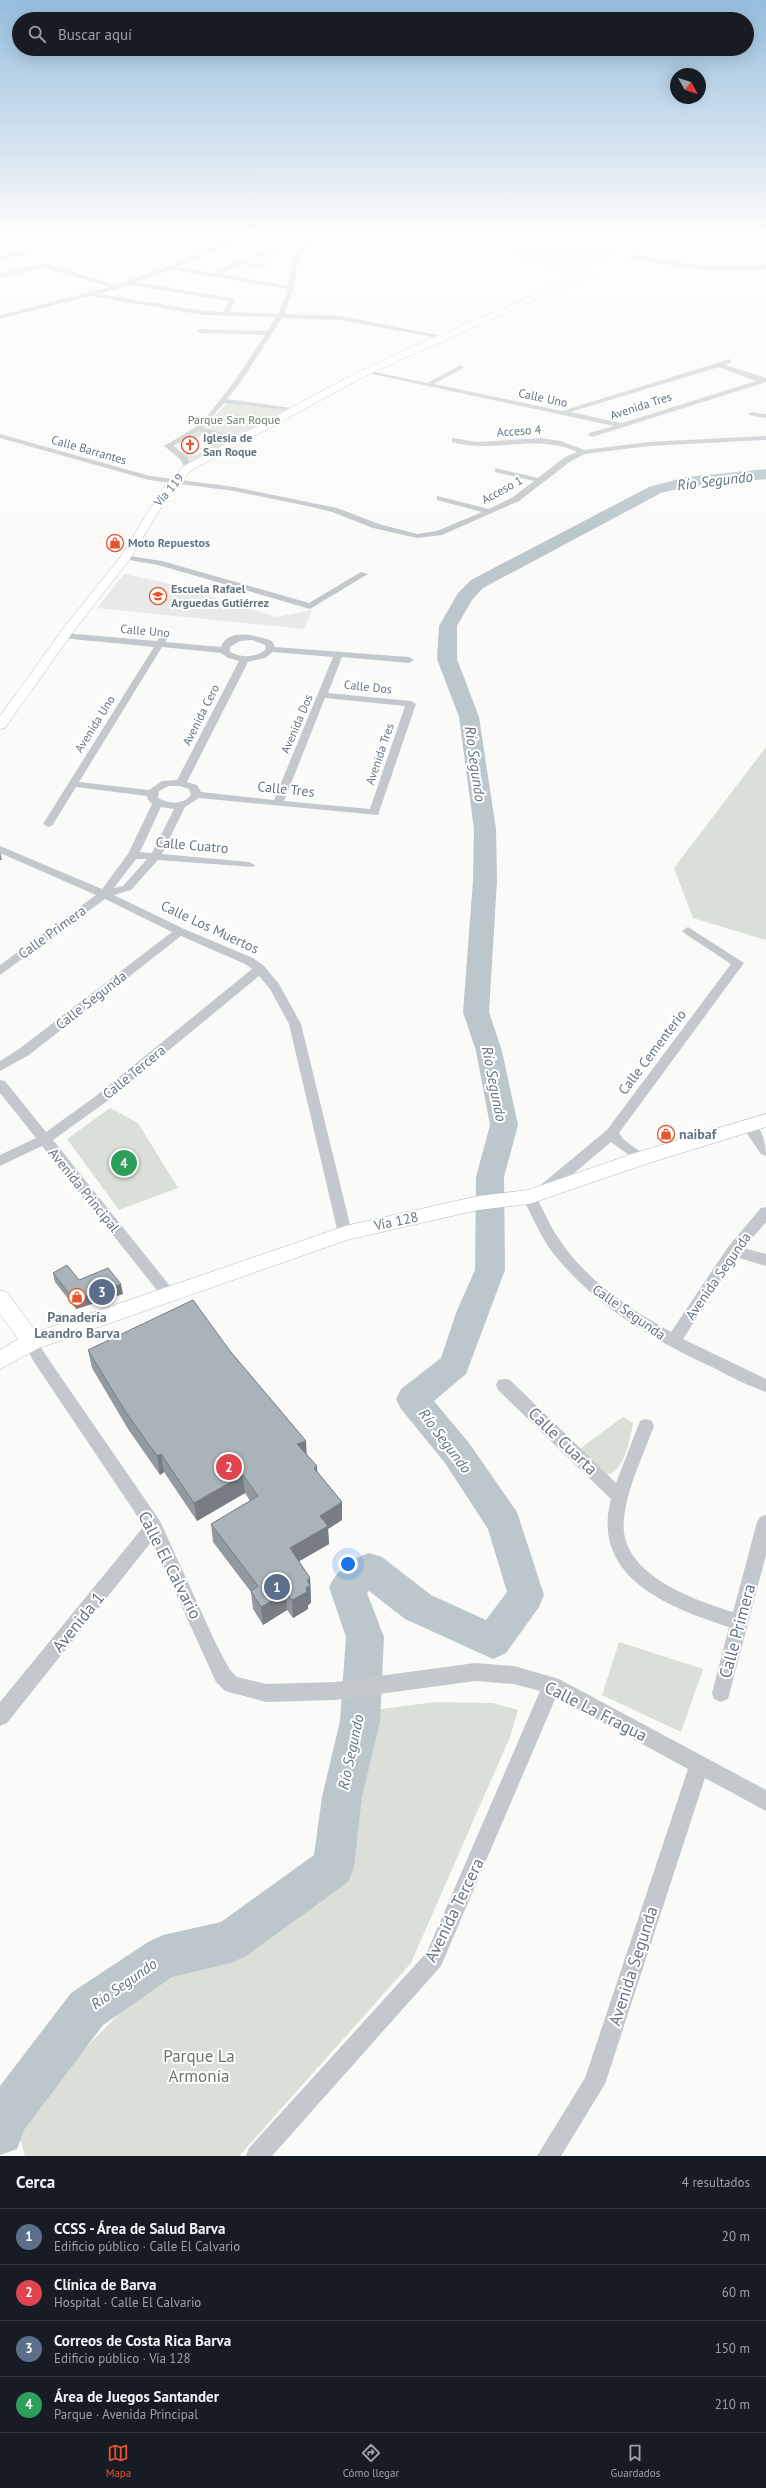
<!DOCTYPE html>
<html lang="es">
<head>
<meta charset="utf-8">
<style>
  body { margin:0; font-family:"PT Sans",sans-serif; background:#242831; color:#f1f3f6 }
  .compass { position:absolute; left:670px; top:68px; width:36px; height:36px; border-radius:50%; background:#171b24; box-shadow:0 4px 16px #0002; rotate:129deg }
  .you { position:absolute; left:348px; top:1564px; width:14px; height:14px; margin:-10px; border:3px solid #fff; border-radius:50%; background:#1a73e8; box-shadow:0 0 0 6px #1a73e833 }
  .badge { display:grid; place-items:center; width:26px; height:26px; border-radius:50%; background:#e4572e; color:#fff; font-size:13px; font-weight:700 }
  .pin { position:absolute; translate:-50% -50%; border:2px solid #fff; box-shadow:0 1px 4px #0006 }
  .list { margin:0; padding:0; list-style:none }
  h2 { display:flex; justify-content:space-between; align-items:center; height:52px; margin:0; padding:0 16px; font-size:17px }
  h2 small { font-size:13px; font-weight:400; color:#9ea1a6 }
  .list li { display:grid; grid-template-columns:26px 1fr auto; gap:12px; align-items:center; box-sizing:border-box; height:56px; padding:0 16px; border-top:1px solid #363941 }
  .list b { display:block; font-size:15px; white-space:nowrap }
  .list p { margin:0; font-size:13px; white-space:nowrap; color:#9ea1a6 }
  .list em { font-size:13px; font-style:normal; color:#9ea1a6 }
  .icon { flex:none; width:22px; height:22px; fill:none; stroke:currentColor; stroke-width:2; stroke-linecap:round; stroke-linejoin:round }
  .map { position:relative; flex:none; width:766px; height:2156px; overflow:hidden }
  .search { position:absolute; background:#171b24; box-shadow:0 4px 16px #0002; left:12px; right:12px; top:12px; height:44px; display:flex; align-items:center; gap:10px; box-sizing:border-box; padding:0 14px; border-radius:22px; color:#9ea1a6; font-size:15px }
  .sheet { height:276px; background:#171b24 }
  nav { display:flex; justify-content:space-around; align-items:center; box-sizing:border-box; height:56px; border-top:1px solid #363941; background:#171b24; font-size:11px; color:#9ea1a6 }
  nav a { display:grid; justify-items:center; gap:2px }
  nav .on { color:#e4572e }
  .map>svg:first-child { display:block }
</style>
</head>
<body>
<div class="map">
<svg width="766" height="2156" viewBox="0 0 766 2156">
  <rect width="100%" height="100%" fill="#fafaf8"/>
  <path fill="#e8e9e9" d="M549 237 622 251 578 273 507 255Z
    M124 574 171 584 277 617 312 610 304 629 97 608Z"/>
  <path fill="#dadfd7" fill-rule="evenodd" d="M274 248 281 249 273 257 267 268 245 265Z
    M227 403 287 410 235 437 203 429Z
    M197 431 232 440 191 462 172 449V444ZM203 435 218 439 199 449 203 451 194 456 175 450 178 448 173 446 178 443 185 444Z
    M766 747V940L693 918 674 868Z
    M110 1108 138 1123 178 1188 119 1210 67 1139Z
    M623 1417 633 1423C631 1435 622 1485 601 1472 593 1467 585 1457 578 1450Z
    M619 1642 703 1669 681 1732 602 1695Z
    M435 1702 493 1703 518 1710 510 1737 411 1963 239 2156H25L17 2128 55 2079 122 2011 173 1972 234 1956 344 1882 374 1710Z"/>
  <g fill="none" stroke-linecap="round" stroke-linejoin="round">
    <path stroke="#bbc7cb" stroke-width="2" d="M0 233H2"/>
    <path fill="#bbc7cb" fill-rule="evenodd" d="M766 469V479L686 487 661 493 483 588 472 600 457 626V659L479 717 496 829 497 881 489 1012 502 1051 518 1125 504 1177 505 1270 466 1374 434 1401 469 1443 517 1512 544 1595 539 1607 506 1653 493 1659 405 1619 369 1591 367 1593 384 1637 380 1721 362 1797 354 1867 348 1882 246 1956 231 1963 172 1977 103 2025 24 2130 17 2149 0 2155V2086L71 1993 148 1942 163 1935 221 1922 314 1855 322 1797 340 1721 346 1637 329 1587C337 1570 351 1559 369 1553L382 1557 431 1595 486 1620 507 1592 488 1529 445 1463 401 1409 396 1399 401 1389 441 1358 456 1313 475 1270 476 1177 490 1125 476 1051 463 1012 473 881 474 829 459 717 437 659 439 626 458 593 471 580 649 487 686 477Z"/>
    <g stroke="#b3babf" stroke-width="1">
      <path id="secondary" d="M651 233H660L630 254 575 282 369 374 192 470 170 493 130 559 73 632 5 728 0 729V716L65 626 121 556 162 489 184 466C244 434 302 400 363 370 458 323 562 291 651 233Z
        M766 1114V1127L649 1163 529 1204 478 1210 347 1240 39 1348 0 1369V1350L18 1339 0 1314V1290L7 1292 36 1332 345 1226 478 1196 528 1190 635 1153Z"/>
    </g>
    <path fill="#c3c8cc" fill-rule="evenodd" d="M242 233H249L219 249 178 267 214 273 268 248 270 251 221 274 288 286C293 254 294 254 318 233H324L304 251 298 260 294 288 284 314 340 316 447 337 444 339 340 320 282 318 240 383 227 399 298 409 295 411 224 403 203 428 242 439 238 441 198 431 173 446 187 457 192 468 188 470H185L181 460 164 446 201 424 234 382 265 335 200 333 197 331 200 329 267 331 276 317 204 315 90 296 0 319V315L110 287 43 267 0 278V274L43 263 116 285 186 260ZM172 269 173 270 288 289 278 314 230 312 235 299 136 282ZM130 285 229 301 224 312 204 311 98 294Z
      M626 233 653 236 650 238Z
      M29 250 31 253 0 260V256Z
      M622 252C670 262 717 270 766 265V269C717 274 668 266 620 255Z
      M730 359 732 362 725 365 766 378V382L592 437 588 435 589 433 614 426 363 372 366 370 427 383 461 365 463 368 434 384 562 411ZM719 367 756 381 622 423 570 412Z
      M751 412 766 414V418L749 415 748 414Z
      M0 434 150 476 234 487 312 503 337 508 379 524 417 534 437 531 482 512 437 500V496L489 509 513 497 534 481 495 472V468L538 478 565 457 577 452C536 433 494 454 452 442V438L477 442 541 438 561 441 584 450 649 442 766 436V440L649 446 585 454 571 461 519 501 442 535 417 538 373 528 332 512 312 507 234 491 149 480 0 438Z
      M123 555 162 561 309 603 361 572 368 574 310 609 158 565 123 559Z
      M64 633 157 641 161 635 164 634 168 637 165 642 221 647C228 627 258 636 272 641L275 647 409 657 414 660 409 663 342 657 328 693 411 701 416 704 378 815 199 798 185 807 162 854 249 862 255 865 253 867 158 860 131 890 114 895 184 929 253 958 264 966 279 984 301 1024 352 1233 350 1237H340L338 1233 289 1024 270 989 259 976 106 1102 53 1140 174 1291 176 1295 174 1299 169 1301 164 1299 42 1146 0 1166V1155L36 1138 0 1093V1080L5 1081 46 1132 96 1096 252 969 245 964 181 936 29 1055 0 1071V1061L19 1049 172 932 105 899 0 975V965L96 895 0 853V846L102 889 128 854 152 804 148 800 147 796 76 787 52 826 48 827 43 824 154 647 61 638V634ZM252 640 265 645 266 649C256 658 242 658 230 652V647L240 641ZM162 647 221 653 228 658 239 661 177 780 162 781 149 790 79 782ZM273 652 333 657 274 800 201 792 197 785 187 782 248 662 265 658ZM325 698 405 706 370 809 284 801ZM168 786H180L189 789 191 795C183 805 169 804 158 798L159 791ZM161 807 174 809 152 853 140 852ZM136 859H147L123 886 114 888Z
      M688 927 744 963 619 1133 623 1139 649 1158 647 1161H637L611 1142 547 1196H537L535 1192 537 1188 607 1130 731 964 684 933 682 931Z
      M748 1120C762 1124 766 1143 766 1156L761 1154 741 1125Z
      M529 1192 534 1193C543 1208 549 1225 559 1239 586 1280 629 1309 671 1332L728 1247 761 1208 766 1207V1222L744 1248 766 1254V1266L736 1257 683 1339 766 1379V1392C748 1386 731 1377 714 1368 653 1340 595 1306 553 1253 540 1236 532 1215 522 1197L524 1193Z
      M31 1336 36 1338 45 1354 160 1521 217 1646 230 1670 237 1677 266 1684 335 1682 475 1663 514 1666 559 1679 766 1790V1811L705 1778 605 2084 561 2156H537L585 2078 688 1769 556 1697 441 1966 272 2156H246L249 2148 427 1952 540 1691 514 1684 475 1681 335 1700 266 1702 225 1691 216 1682 152 1541 7 1723 0 1726V1702L144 1526 34 1362 23 1342 26 1338Z
      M504 1379 510 1380 616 1483 640 1421 646 1419 652 1421 654 1426C643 1456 627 1488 624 1518 617 1574 693 1599 733 1612L757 1522 760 1517 766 1515V1555L728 1699 721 1702 714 1699 712 1693 729 1627C670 1608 590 1578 611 1499L498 1390 496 1385 498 1380Z"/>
    <use href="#secondary" fill="#fff" fill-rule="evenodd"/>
  </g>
  <path fill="#929a9f" d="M0 851 2 860H0Z
    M53 1273 79 1280 123 1294 76 1309 55 1282Z
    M88 1350 230 1351 306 1441V1454L318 1473 342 1502V1520L328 1529 329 1544 299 1561 310 1578 311 1603 308 1605V1609L293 1618 287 1610 263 1625 253 1609 251 1592 213 1542 211 1524 250 1501 245 1493 197 1521 164 1472 160 1475 128 1429 92 1368Z"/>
  <path fill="#777d82" d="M121 1284 123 1294 76 1309 74 1300Z
    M306 1441 307 1459 297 1444Z
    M161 1454 164 1472 160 1475 157 1456Z
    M317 1466 318 1484 314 1468Z
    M243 1475 245 1493 197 1521 194 1503Z
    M342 1502V1520L328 1529 329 1544 291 1566 290 1548 320 1516Z
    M310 1578 311 1603 308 1605V1609L293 1618 292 1600 306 1588 307 1580Z
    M286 1593 287 1610 263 1625 261 1607Z"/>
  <path fill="#aab3b9" stroke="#777d82" d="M67 1265 79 1280 108 1268 121 1284 74 1300 53 1273Z
    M193 1300 230 1351 306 1441 297 1444 317 1466 314 1468 342 1502 320 1516 328 1526 290 1548 310 1578 307 1580 310 1585 306 1588 307 1592 292 1600 286 1593 261 1607 251 1591 258 1586 211 1524 258 1496 243 1475 194 1503 161 1454 157 1456 125 1411 88 1350Z"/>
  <linearGradient id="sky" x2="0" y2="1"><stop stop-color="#96bcdc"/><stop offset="0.44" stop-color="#fdfdfc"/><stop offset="1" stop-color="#fdfdfc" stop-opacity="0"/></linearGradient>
  <rect width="766" height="535" fill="url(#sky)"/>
  <defs>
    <g id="church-ring" transform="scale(0.9)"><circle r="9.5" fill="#fff" stroke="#e4572e" stroke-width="1.5"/><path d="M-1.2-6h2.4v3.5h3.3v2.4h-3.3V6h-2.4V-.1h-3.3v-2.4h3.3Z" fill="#e4572e"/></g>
    <g id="shop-ring" transform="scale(0.9)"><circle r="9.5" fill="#fff" stroke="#e4572e" stroke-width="1.5"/><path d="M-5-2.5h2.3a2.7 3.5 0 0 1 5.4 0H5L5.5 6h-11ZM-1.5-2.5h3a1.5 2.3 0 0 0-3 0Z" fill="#e4572e"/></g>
    <g id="school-ring" transform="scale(0.9)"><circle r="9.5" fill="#fff" stroke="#e4572e" stroke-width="1.5"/><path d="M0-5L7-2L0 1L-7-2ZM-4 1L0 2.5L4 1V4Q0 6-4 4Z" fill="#e4572e"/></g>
  </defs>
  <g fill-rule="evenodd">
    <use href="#church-ring" x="190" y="445"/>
    <use href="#shop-ring" x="115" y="543"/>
    <use href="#school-ring" x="158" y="596"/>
    <use href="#shop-ring" x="666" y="1134"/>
    <use href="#shop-ring" x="77" y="1297"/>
  </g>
  <g text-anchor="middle" stroke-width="4" stroke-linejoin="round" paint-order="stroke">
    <g font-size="12" fill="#657683" stroke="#fff">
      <text transform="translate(543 398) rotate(12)" y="4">Calle Uno</text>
      <text transform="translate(641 406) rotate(-18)" y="4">Avenida Tres</text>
      <text transform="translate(519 431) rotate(-4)" y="4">Acceso 4</text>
      <text transform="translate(89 450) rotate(16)" y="4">Calle Barrantes</text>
      <text transform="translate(169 490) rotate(-50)" y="4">Vía 119</text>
      <text transform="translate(502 490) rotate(-29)" y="4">Acceso 1</text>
      <text transform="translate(145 631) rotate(5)" y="4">Calle Uno</text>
      <text transform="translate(368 687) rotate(6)" y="4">Calle Dos</text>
      <text transform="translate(201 715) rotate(-63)" y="4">Avenida Cero</text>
      <text transform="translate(95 724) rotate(-58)" y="4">Avenida Uno</text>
      <text transform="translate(297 724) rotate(-67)" y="4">Avenida Dos</text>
      <text transform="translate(380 754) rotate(-71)" y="4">Avenida Tres</text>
    </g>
    <g font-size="12" fill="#687a64" stroke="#fff">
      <text x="234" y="424">Parque San Roque</text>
    </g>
    <g font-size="12" font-weight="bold" fill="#657683" stroke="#fff" text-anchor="start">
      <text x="203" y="442">Iglesia de<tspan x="203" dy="14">San Roque</tspan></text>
      <text x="128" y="547">Moto Repuestos</text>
      <text x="171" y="593">Escuela Rafael<tspan x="171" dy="14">Arguedas Gutiérrez</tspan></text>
    </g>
    <g font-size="14" fill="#657683" stroke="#fff">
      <text transform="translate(286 789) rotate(6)" y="5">Calle Tres</text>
      <text transform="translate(192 845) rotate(5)" y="5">Calle Cuatro</text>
      <text transform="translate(210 927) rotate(25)" y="5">Calle Los Muertos</text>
      <text transform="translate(52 932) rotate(-36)" y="5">Calle Primera</text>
      <text transform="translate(91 1000) rotate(-38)" y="5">Calle Segunda</text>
      <text transform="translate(652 1052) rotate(-53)" y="5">Calle Cementerio</text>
      <text transform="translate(134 1072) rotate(-39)" y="5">Calle Tercera</text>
      <text transform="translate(84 1190) rotate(51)" y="5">Avenida Principal</text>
      <text transform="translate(396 1221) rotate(-12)" y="5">Vía 128</text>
      <text transform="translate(718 1276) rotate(-55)" y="5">Avenida Segunda</text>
      <text transform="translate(629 1312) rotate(35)" y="5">Calle Segunda</text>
    </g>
    <g font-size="14" font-weight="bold" fill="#657683" stroke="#fff" text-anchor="start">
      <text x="679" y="1139">naibaf</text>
      <text x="77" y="1322" text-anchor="middle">Panadería<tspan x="77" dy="16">Leandro Barva</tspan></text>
    </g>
    <g font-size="15" font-style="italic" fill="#60757c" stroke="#fff">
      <text transform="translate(715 481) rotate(-7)" y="5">Río Segundo</text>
      <text transform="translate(475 764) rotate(82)" y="5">Río Segundo</text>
      <text transform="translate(494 1084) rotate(79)" y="5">Río Segundo</text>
      <text transform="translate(445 1441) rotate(53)" y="5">Río Segundo</text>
      <text transform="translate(351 1752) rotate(-78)" y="5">Río Segundo</text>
      <text transform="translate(124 1984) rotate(-35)" y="5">Río Segundo</text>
    </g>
    <g font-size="17" fill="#657683" stroke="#fff">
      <text transform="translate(563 1441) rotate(44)" y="6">Calle Cuarta</text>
      <text transform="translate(170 1565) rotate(63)" y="6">Calle El Calvario</text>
      <text transform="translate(78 1622) rotate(-51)" y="6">Avenida 1</text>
      <text transform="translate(737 1631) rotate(-75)" y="6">Calle Primera</text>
      <text transform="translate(596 1711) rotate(27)" y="6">Calle La Fragua</text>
      <text transform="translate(454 1910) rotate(-64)" y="6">Avenida Tercera</text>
      <text transform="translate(633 1966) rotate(-72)" y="6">Avenida Segunda</text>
    </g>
    <g font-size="17" fill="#687a64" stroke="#fff">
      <text x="199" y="2062">Parque La<tspan x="199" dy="20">Armonía</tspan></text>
    </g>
  </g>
</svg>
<svg class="compass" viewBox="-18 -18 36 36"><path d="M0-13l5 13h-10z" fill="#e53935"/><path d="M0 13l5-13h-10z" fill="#9ea1a6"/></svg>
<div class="you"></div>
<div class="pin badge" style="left:277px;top:1587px;background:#5c6f8a">1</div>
<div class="pin badge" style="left:229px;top:1467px;background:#e0444e">2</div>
<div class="pin badge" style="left:102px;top:1292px;background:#5c6f8a">3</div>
<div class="pin badge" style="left:124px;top:1163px;background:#2e9e5b">4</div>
<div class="search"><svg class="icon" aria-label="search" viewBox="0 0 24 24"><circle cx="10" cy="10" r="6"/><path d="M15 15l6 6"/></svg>Buscar aquí</div>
</div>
<section class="sheet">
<h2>Cerca<small>4 resultados</small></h2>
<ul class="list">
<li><span class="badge" style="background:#5c6f8a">1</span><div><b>CCSS - Área de Salud Barva</b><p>Edificio público · Calle El Calvario</p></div><em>20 m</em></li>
<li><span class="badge" style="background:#e0444e">2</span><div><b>Clínica de Barva</b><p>Hospital · Calle El Calvario</p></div><em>60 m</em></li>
<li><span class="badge" style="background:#5c6f8a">3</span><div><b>Correos de Costa Rica Barva</b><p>Edificio público · Vía 128</p></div><em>150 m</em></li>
<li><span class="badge" style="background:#2e9e5b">4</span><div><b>Área de Juegos Santander</b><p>Parque · Avenida Principal</p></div><em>210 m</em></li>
</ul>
</section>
<nav>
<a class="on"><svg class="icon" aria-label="map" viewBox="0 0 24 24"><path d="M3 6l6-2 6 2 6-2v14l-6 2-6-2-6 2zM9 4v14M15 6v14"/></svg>Mapa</a>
<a><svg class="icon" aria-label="directions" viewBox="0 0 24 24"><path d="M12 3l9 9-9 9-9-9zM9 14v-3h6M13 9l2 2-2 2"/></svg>Cómo llegar</a>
<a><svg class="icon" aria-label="saved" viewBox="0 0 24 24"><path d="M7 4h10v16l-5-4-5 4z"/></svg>Guardados</a>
</nav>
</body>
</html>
